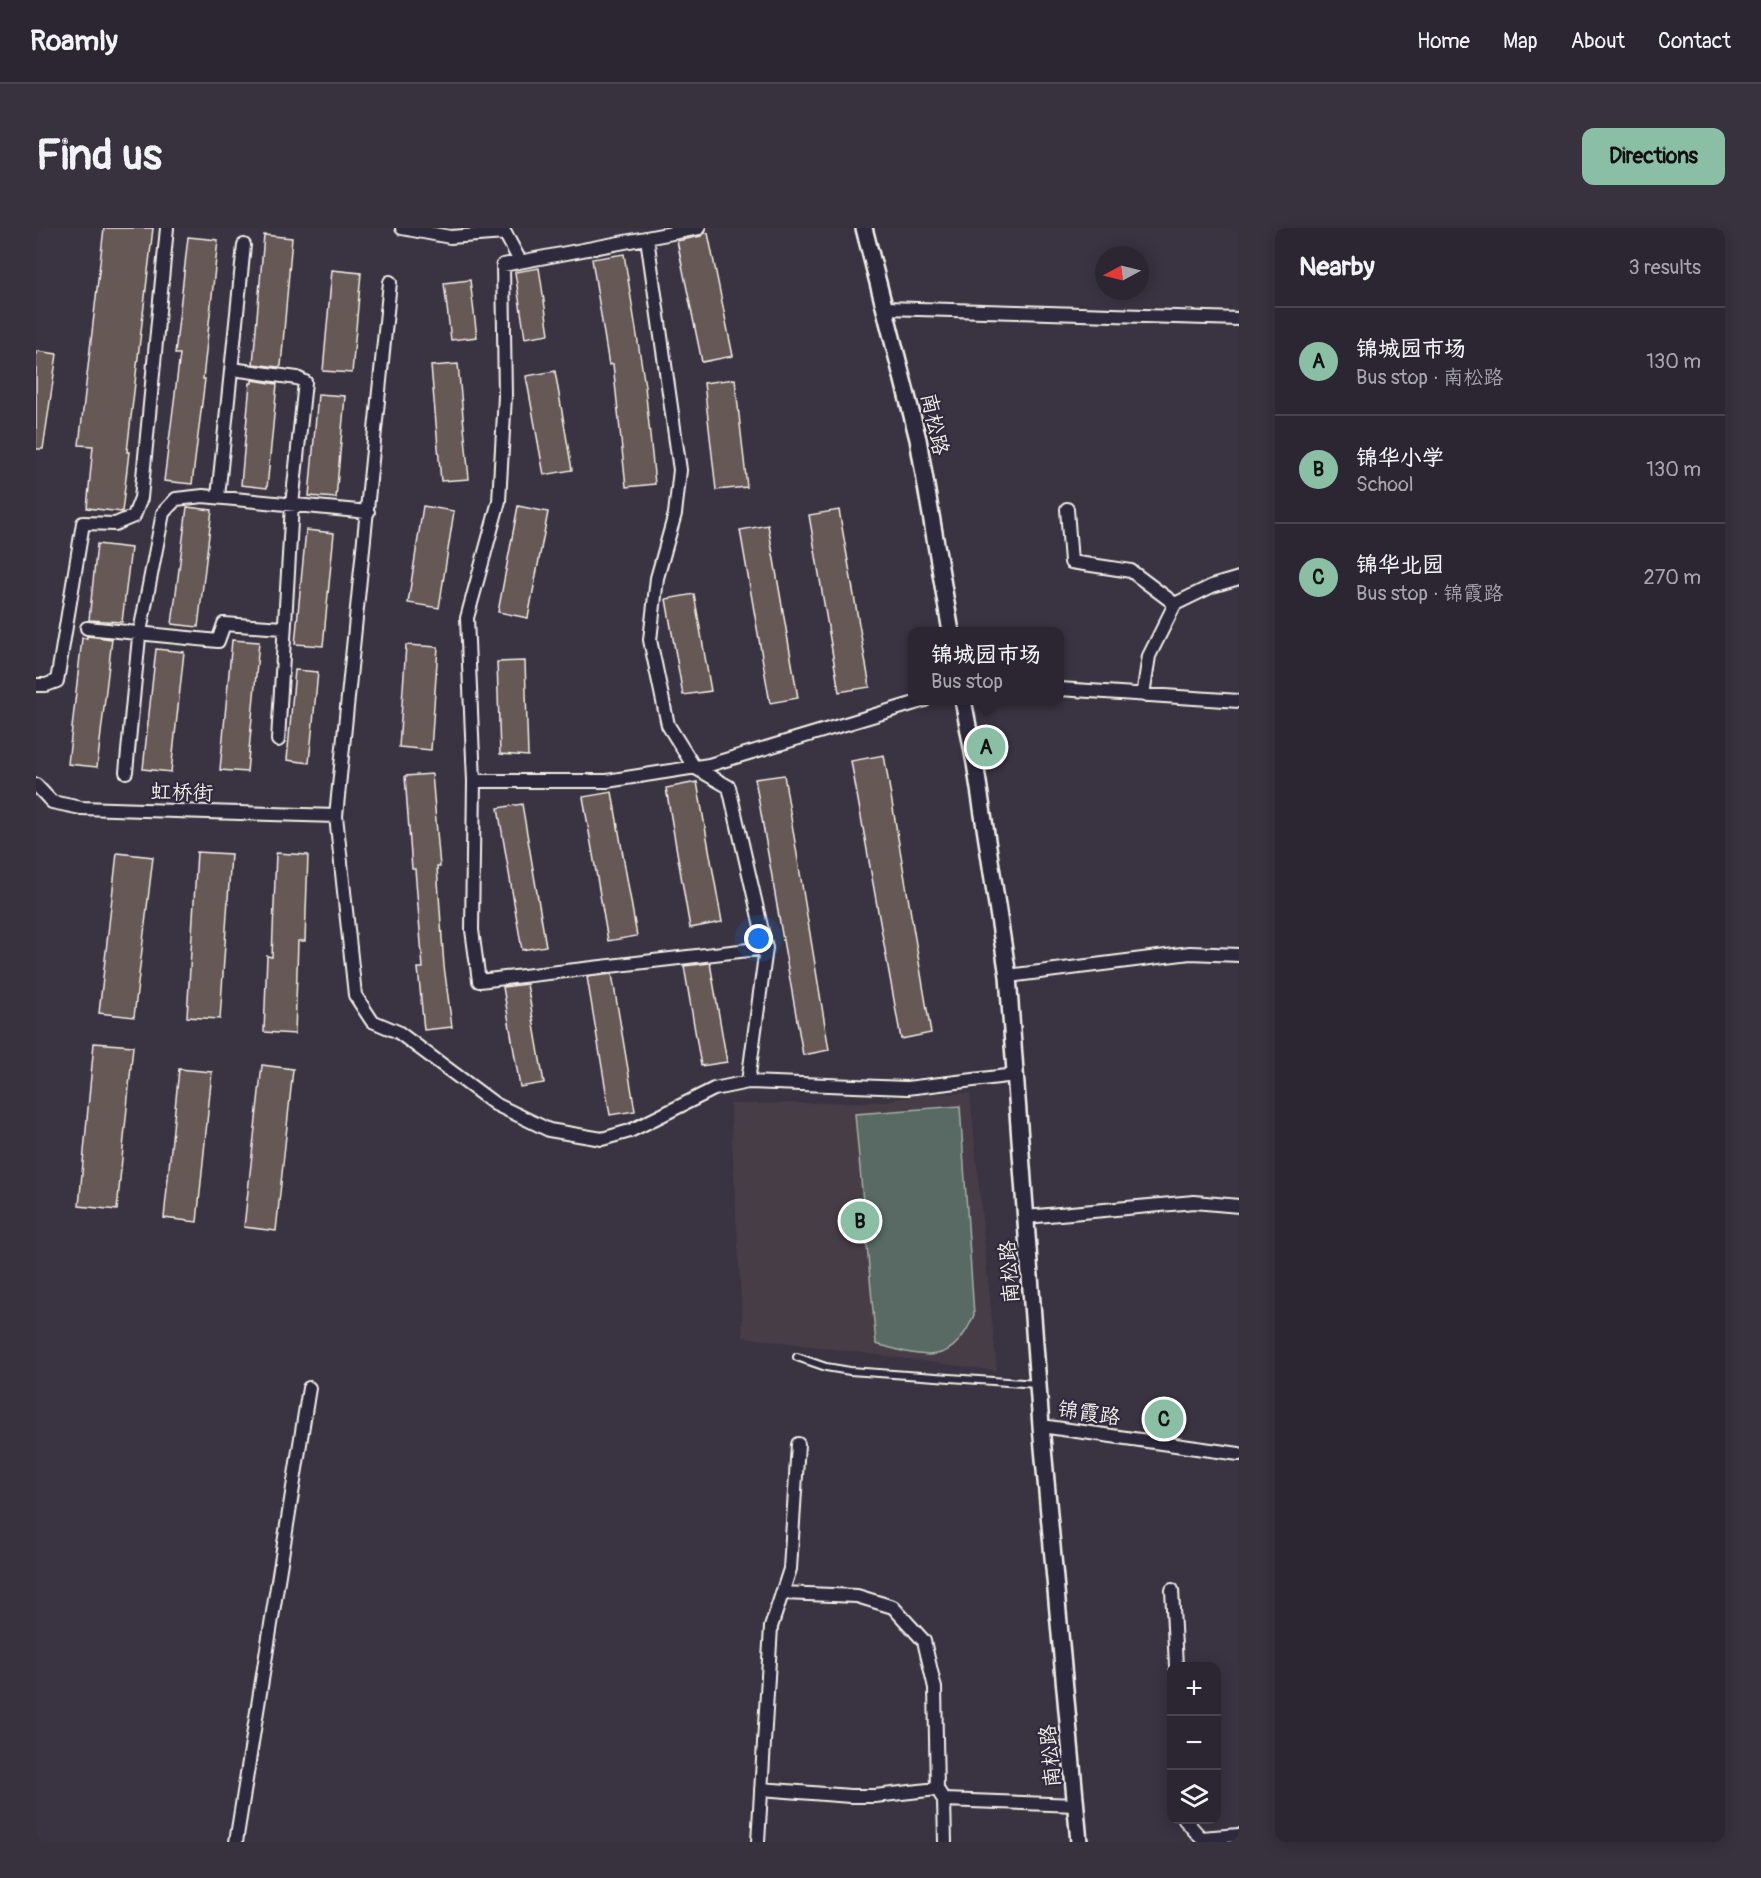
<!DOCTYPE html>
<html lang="en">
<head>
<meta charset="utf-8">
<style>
  body { margin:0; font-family:Pangolin,"LXGW WenKai TC",sans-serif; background:#38323e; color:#f1f3f6 }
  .controls { position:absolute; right:18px; bottom:18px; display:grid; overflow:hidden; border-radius:12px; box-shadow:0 3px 15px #0003 }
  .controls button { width:54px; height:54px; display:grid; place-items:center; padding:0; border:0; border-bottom:2px solid #48434d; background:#2c2632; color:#f1f3f6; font:30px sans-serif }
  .compass { position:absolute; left:1059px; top:18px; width:54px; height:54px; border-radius:50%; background:#2c2632; box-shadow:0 3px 15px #0003; rotate:263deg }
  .you { position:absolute; left:723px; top:711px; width:21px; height:21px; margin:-15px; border:4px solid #fff; border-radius:50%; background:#1a73e8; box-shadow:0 0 0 9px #1a73e833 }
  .badge { display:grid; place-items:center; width:39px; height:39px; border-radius:50%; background:#8abfa5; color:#111; font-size:20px; font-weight:700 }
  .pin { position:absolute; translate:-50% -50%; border:3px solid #fff; box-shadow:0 2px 6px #0006 }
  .popup { position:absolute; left:872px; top:399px; width:156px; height:78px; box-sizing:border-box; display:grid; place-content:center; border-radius:12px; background:#2c2632; filter:drop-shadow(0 2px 4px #0005); font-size:20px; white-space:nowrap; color:#a6a5ac }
  .popup b { font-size:22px; color:#f1f3f6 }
  .popup::after { content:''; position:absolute; left:50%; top:100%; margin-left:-12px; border:12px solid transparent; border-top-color:#2c2632 }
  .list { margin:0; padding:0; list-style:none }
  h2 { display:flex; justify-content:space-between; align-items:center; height:78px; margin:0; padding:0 24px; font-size:26px }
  h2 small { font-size:20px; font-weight:400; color:#a6a5ac }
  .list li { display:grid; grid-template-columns:39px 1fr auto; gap:18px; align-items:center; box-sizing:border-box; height:108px; padding:0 24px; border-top:2px solid #48434d }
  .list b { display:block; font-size:22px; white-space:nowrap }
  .list p { margin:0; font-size:20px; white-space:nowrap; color:#a6a5ac }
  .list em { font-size:20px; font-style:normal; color:#a6a5ac }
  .icon { flex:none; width:33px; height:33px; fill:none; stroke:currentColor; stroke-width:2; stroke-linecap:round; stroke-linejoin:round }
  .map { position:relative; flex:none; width:1203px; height:1614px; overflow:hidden; border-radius:12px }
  header { display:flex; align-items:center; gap:36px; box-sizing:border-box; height:84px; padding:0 30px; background:#2c2632; border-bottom:2px solid #48434d }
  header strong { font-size:28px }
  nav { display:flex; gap:33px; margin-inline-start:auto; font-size:21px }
  .intro { display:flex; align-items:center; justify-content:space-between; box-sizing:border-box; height:144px; padding:0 36px }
  h1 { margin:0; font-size:42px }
  .button { padding:15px 27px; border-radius:12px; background:#8abfa5; color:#111; font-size:21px; font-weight:700 }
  main { display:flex; gap:36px; padding:0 36px }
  aside { flex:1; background:#2c2632; border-radius:12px; box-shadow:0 3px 15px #0003 }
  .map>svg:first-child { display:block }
</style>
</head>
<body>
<header>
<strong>Roamly</strong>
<nav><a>Home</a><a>Map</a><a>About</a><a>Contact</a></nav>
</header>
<div class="intro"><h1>Find us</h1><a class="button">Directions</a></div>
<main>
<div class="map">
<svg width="1203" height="1614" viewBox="0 0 1203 1614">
  <rect width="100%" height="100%" fill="#3a3342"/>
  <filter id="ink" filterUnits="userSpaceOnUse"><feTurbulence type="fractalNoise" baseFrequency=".0167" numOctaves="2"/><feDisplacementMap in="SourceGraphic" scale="12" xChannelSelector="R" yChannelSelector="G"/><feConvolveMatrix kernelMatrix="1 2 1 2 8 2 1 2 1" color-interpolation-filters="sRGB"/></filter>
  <g filter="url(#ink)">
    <path fill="#473e47" d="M934 865 961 1143 707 1109 694 876 847 874 887 866Z"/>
    <path fill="#586b64" stroke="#a6aea6" stroke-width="1.5" d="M924 878 938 1087C915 1142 887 1128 840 1116L819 886Z"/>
    <path fill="#655954" stroke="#f4f1e8" stroke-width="1.5" d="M68 0H117L91 224H93L86 284 51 280 57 218 43 217Z
      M669 5H672L697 128 666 134 641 13 665 8Z
      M228 7 256 10 245 138 242 139 217 136Z
      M152 9 182 12 167 151H169L156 256 128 253 144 126H139Z
      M588 26 609 158 619 256 590 259 577 136 573 137 556 31Z
      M503 40 513 106 489 110 479 44Z
      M296 42 325 45 316 145 287 143Z
      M434 52 441 109 415 112 408 55Z
      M0 123 21 126 7 221H0Z
      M422 136 433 251 405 253 395 138Z
      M519 143 536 242 508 247 490 148Z
      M699 151 711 259 680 262 668 155Z
      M216 152 241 156 231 260 205 257 214 155H216Z
      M282 166 309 168 300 270 273 268Z
      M387 278 418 283 403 380 372 375Z
      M482 278 512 284 492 390 462 384Z
      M151 279 176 282 162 399 136 396Z
      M803 282 834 459 803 464 773 287Z
      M732 297 762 470 734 475 704 302Z
      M270 302 298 305 287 418 259 416Z
      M61 316 95 320 86 394 53 392Z
      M658 366 675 463 647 467 630 371Z
      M51 408 76 411 61 539 32 536 46 410H51Z
      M196 412 223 414 211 544 184 542Z
      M370 417 402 419 395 522 363 519Z
      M120 421 148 424 135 544 107 541Z
      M489 433 492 528 464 526 461 434Z
      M259 442 282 444 273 535 251 532Z
      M848 527 895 805 865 811 815 533Z
      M396 546 404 639H401L408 738 416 799 388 802 382 740H387L379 641H376L369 548Z
      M748 547 793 822 767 827 719 551Z
      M661 554 686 694 654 700 630 560Z
      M576 564 601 708 572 713 547 569Z
      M486 576 510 718 486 722 462 580Z
      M161 624 195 626 184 791 151 789Z
      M81 625 117 629 98 789 63 785Z
      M240 625 272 627 269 713H262L259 806 228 804 231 728 236 729Z
      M674 735 691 834 665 838 648 738Z
      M576 746 599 883 574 887 551 749Z
      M491 756 508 855 484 859 467 759Z
      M58 815 97 818 81 982 43 978Z
      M226 837 257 841 240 1003 208 999Z
      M143 841 176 844 161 994 128 990Z"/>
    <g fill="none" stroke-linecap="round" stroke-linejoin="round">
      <g stroke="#f4f1e8" stroke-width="10">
        <path id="service" d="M761 1129 790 1139 814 1143 1001 1156"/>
      </g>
      <g stroke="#f4f1e8" stroke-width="16">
        <path id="minor" d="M366 0 414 9 469 5 484 33
          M663 0 467 37 469 168 463 273 431 390 438 553 436 702 443 753 730 720 712 854
          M611 10 644 242 639 286 621 350 614 412 632 497 658 539 693 559 730 720
          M354 54 300 588 319 767 336 793 362 804 459 876 513 902 566 911 594 903 678 861 712 854 871 860 979 847
          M850 80 1203 91
          M196 141 261 150 269 154 256 277 242 512
          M182 269 208 17
          M1031 281 1035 334 1095 343 1139 376
          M51 400 182 413 188 396 247 400
          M0 457H10L21 453 47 295 79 296 98 288 105 270 131 0
          M1024 461 1203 473
          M1107 467 1113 428 1139 376 1176 358 1203 350
          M90 544 103 409 127 285 140 271 167 268 332 284
          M438 553H571L673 537 889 472
          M0 557 16 574 45 580 300 588
          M972 748 1154 725 1203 727
          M990 989 1158 974 1203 978
          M1005 1198 1203 1226
          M1136 1362 1140 1438
          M746 1365 821 1368 857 1379 888 1413 899 1460 901 1561 908 1572 909 1614
          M725 1561 814 1568H839L901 1561
          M908 1572 1040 1577
          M1149 1592 1165 1610 1203 1607
          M200 1614 273 1160
          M722 1614 735 1399 754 1341 762 1216"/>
      </g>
      <g stroke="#f4f1e8" stroke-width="20">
        <path id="tertiary" d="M828 0 882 211 915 404
          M927 472 939 535 972 748 1005 1198 1043 1614"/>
      </g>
      <use href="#service" stroke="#2f2a3d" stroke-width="6"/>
      <use href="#minor" stroke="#2f2a3d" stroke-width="12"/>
      <use href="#tertiary" stroke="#2f2a3d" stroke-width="15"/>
    </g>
  </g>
  <g text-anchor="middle" stroke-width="4.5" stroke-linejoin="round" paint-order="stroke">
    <g font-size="21" fill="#f4f1e8" stroke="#2f2a3d">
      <text transform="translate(899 196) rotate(78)" y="7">南松路</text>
      <text transform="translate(146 564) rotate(2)" y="7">虹桥街</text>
      <text transform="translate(973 1044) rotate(-94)" y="7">南松路</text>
      <text transform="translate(1053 1185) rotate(8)" y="7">锦霞路</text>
      <text transform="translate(1014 1528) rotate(-95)" y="7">南松路</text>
    </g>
  </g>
</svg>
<div class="controls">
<button>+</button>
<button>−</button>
<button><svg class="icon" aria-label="layers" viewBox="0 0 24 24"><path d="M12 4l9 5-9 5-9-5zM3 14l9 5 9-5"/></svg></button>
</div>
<svg class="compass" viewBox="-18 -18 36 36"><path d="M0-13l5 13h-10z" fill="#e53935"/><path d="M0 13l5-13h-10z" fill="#a6a5ac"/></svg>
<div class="you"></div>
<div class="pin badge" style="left:950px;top:519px">A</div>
<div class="popup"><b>锦城园市场</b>Bus stop</div>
<div class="pin badge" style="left:824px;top:993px">B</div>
<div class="pin badge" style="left:1128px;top:1191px">C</div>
</div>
<aside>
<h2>Nearby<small>3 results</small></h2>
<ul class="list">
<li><span class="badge">A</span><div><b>锦城园市场</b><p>Bus stop · 南松路</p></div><em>130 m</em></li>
<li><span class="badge">B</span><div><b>锦华小学</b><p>School</p></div><em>130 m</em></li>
<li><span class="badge">C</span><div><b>锦华北园</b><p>Bus stop · 锦霞路</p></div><em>270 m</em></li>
</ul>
</aside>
</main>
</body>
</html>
